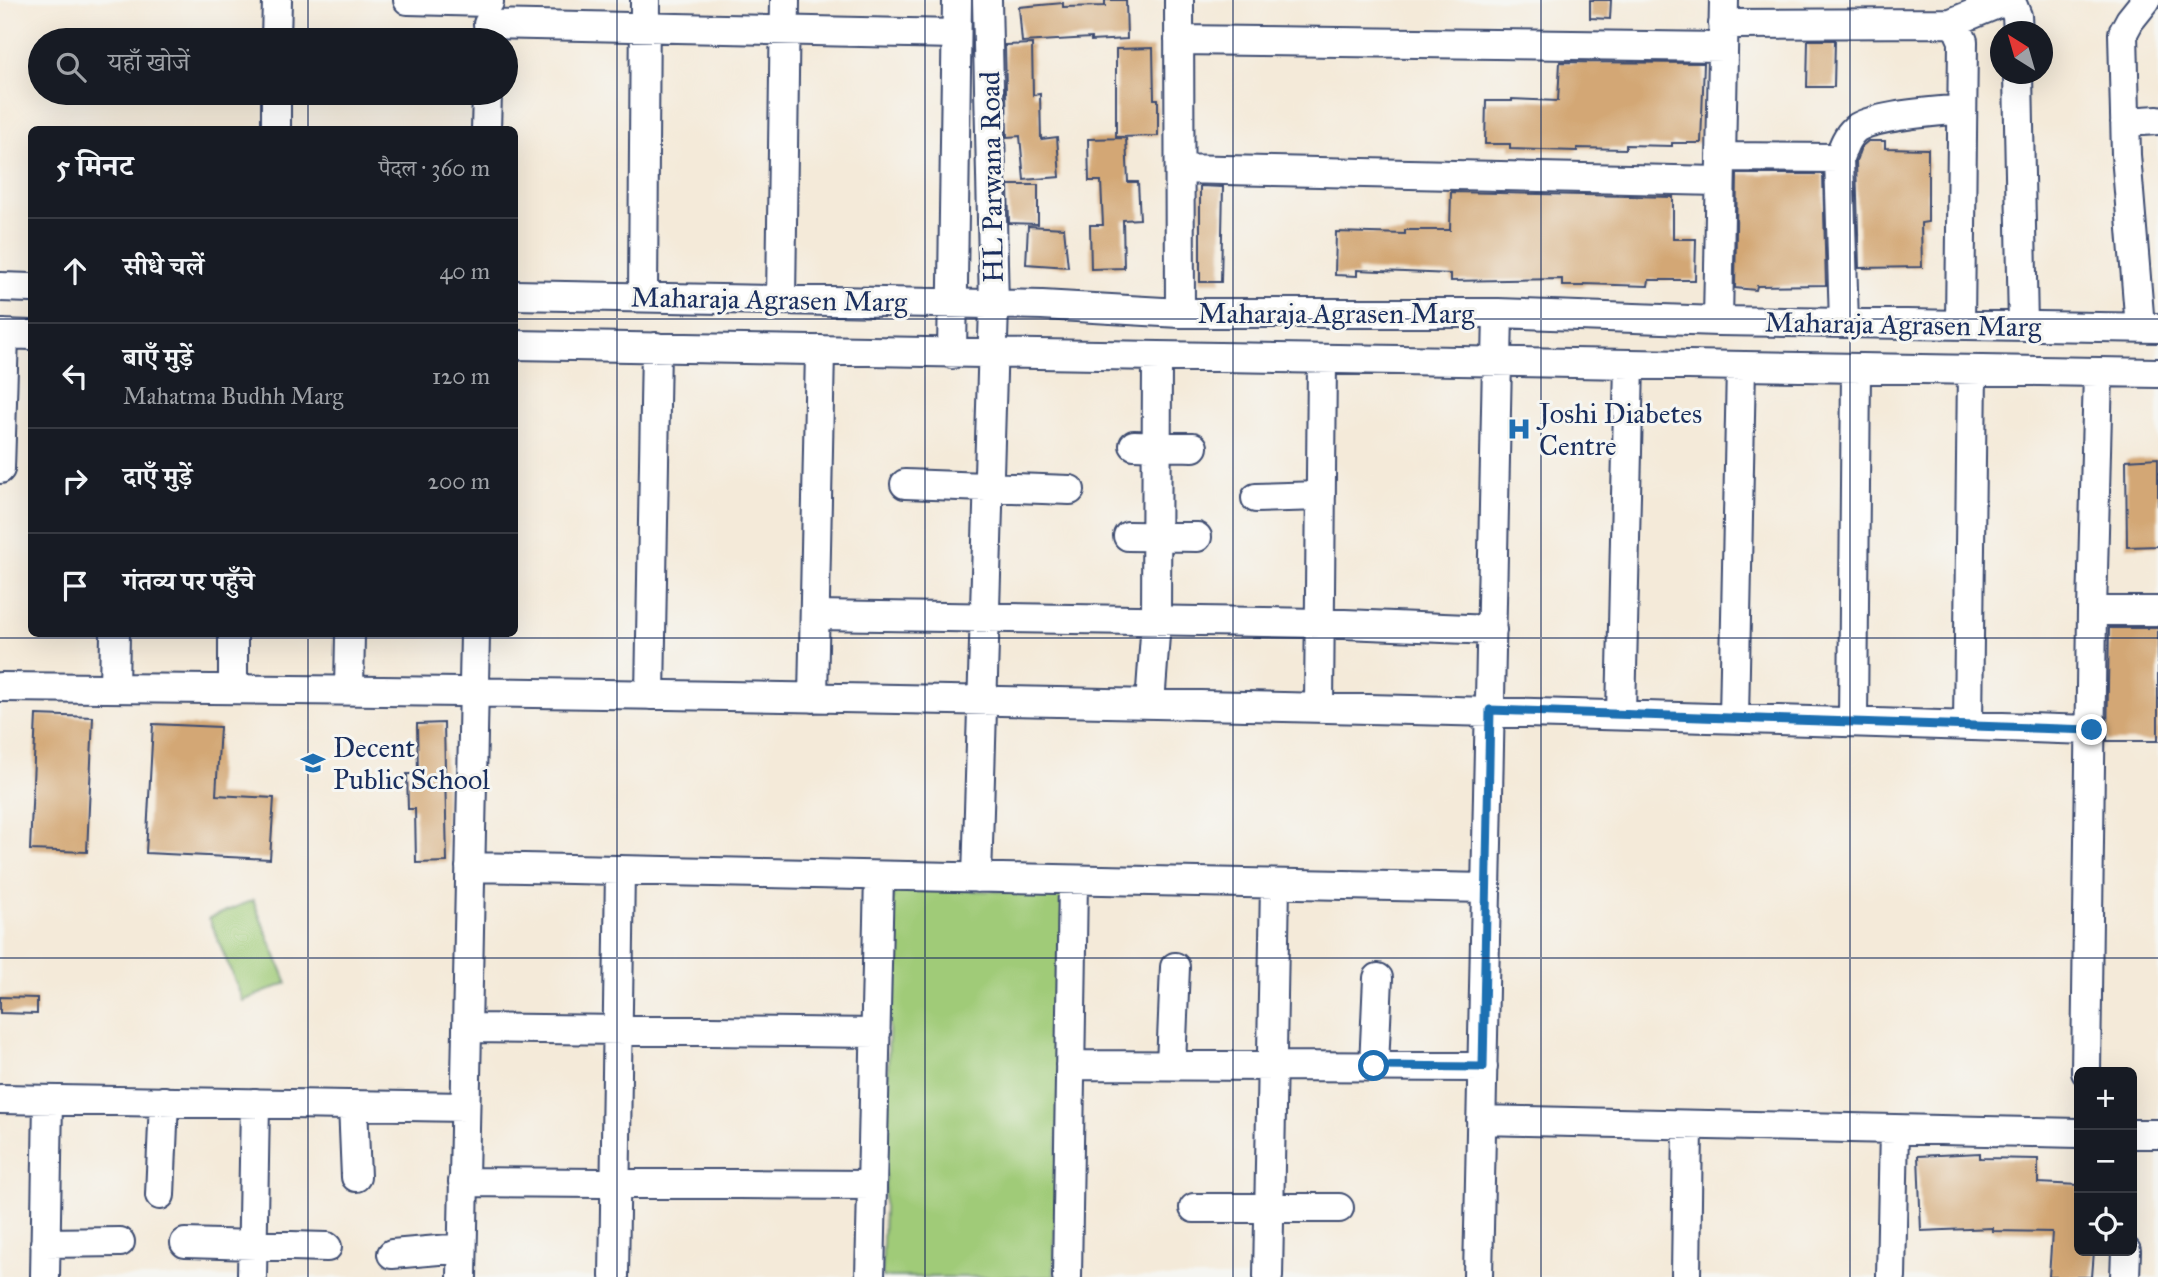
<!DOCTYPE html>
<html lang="hi">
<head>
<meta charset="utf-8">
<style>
  body { margin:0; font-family:"IM FELL Great Primer","Noto Serif Devanagari",serif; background:#20242c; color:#f1f3f6 }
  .controls { position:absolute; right:21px; bottom:21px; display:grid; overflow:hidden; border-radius:10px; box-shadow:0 7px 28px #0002 }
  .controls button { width:63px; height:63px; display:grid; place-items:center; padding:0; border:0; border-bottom:2px solid #363941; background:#171b24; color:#f1f3f6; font:35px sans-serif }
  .compass { position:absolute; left:1990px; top:21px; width:63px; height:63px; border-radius:50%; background:#171b24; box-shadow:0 7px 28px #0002; rotate:323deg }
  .stop { position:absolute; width:21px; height:21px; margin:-16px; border:5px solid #1f6fb2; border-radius:50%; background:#fff }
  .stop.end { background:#1f6fb2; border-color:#fff; box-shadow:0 2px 7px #0008 }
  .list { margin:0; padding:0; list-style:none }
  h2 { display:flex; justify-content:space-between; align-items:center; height:91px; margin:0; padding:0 28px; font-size:30px }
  h2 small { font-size:23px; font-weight:400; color:#9ea1a6 }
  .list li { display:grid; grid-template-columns:46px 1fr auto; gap:21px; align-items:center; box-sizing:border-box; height:105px; padding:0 28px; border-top:2px solid #363941 }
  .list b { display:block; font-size:26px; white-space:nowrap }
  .list p { margin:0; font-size:23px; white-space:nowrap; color:#9ea1a6 }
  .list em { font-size:23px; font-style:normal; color:#9ea1a6 }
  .icon { flex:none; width:38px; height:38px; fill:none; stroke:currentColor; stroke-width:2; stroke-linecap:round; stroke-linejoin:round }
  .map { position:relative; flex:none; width:2158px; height:1277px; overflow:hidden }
  .search { position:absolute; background:#171b24; box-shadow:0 7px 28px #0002; left:28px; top:28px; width:490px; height:77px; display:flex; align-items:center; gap:18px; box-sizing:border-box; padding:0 24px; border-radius:38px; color:#9ea1a6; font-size:26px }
  .panel { position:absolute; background:#171b24; box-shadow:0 7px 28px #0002; left:28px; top:126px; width:490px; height:511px; border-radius:10px }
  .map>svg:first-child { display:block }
</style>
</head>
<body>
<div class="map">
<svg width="2158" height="1277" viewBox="0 0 2158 1277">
  <rect width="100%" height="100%" fill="#f6f6f2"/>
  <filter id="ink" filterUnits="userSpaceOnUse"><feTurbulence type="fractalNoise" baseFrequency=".0143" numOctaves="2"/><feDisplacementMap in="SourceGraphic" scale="14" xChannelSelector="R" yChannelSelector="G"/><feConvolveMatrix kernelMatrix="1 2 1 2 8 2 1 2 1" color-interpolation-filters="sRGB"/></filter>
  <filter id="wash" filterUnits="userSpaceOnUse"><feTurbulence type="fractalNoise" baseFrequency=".00686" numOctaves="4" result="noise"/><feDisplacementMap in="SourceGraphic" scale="28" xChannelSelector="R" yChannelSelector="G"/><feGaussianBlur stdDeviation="1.57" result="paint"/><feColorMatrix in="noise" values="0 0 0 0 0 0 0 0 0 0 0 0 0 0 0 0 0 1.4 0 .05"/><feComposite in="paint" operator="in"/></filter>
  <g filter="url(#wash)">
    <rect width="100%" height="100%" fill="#f4ead9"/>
    <path fill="#a0cb78" stroke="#5e7d6b" stroke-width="2" d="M893 888 1064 893 1054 1277H882Z
      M253 900 287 983 243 1001 209 918Z"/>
    <g id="blocks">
      <path fill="#d3a774" d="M1105 0H1126L1127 39 1091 41V38L1022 42 1019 7 1063 3V7L1105 6Z
        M1590 0H1611L1610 19 1590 18Z
        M1808 40H1835L1834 87H1807Z
        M1032 44 1033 95 1040 94 1041 139 1057 137 1060 177 1024 180 1020 136 1007 137 1005 45Z
        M1153 48 1154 99H1158V136L1116 137V49Z
        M1560 62 1704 63 1701 143H1672V146L1626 145V149L1577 148V151L1510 149V144H1485L1486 101H1512V99L1558 101Z
        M1126 138 1128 182H1138L1140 219 1123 220 1124 268 1091 269 1090 225H1103L1101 181H1089L1088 139Z
        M1868 141H1885V148L1928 149V222L1921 223 1922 267 1859 268 1856 161 1861 147Z
        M1737 174H1823L1826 285 1757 286 1756 290 1735 288Z
        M1008 185H1038V224L1009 223Z
        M1200 186 1223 187 1221 282H1200Z
        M1451 192 1673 197V239H1696L1695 280H1649L1648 286 1584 284V286H1562V279L1451 281V274L1357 270V276L1335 275 1336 232 1405 234V230H1450Z
        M1028 226 1064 228 1068 267 1026 264Z
        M2158 458V546L2127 547 2126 460Z
        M2109 628H2158V741H2107Z
        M36 715 93 717 87 852 30 850Z
        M444 723 447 862 416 863 415 809H408L407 774H418L417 724Z
        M153 724 220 727 216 795 274 798 270 859 146 853Z
        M0 997 37 998V1014L0 1013Z
        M1980 1153V1158L2038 1159V1183L2079 1185V1251H2094L2092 1277H2049L2052 1232 1992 1231V1228L1921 1231 1918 1156Z"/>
    </g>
  </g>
  <g filter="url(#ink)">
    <use href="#blocks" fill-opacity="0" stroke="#3c4b70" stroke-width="2"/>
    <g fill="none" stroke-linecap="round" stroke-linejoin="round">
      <g stroke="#3c4b70" stroke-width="32">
        <path id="minor" d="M408 0 489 2
          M1179 0 1180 313
          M1951 23 2002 2 2013 6 2017 16 2018 32
          M488 24 956 34
          M1723 24 1951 23 1958 30 1963 41 1960 325
          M276 40 277 0
          M1179 40 1723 47
          M2018 74 2023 326
          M2125 122 2158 120
          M276 130V93
          M486 130 487 93
          M1721 157 1839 158
          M1180 169 1720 181
          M0 287 32 288
          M514 295 1042 305 1180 313H1498L1718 321 2158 328
          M643 296 645 0
          M781 299 785 0
          M1718 321 1724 0
          M1844 323 1839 158C1843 147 1846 137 1855 129 1874 115 1937 112 1962 109
          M2140 327 2126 155 2123 33 2130 20 2146 0
          M0 334 32 335
          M514 345 2158 373
          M952 354 957 0
          M1134 445 1193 447
          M0 469 4 334
          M905 484 1070 490
          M1256 498 1321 496
          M1128 536 1197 537
          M2092 611H2158
          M816 615 1320 623 1492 630
          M0 687C697 693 1395 706 2092 730
          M114 688 115 634
          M233 689V634
          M349 690 350 634
          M650 695 656 347
          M813 698 820 350
          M1150 704 1156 621 1157 357
          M1319 707 1322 360
          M1621 714 1629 364
          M1734 718 1741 366
          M1853 722 1856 368
          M1968 726 1972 370
          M470 867 1486 888
          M977 878 994 306 987 0
          M467 1028 876 1033
          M1070 1065 1483 1067
          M1171 1065 1175 967
          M1374 1066 1378 978
          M2086 1072 2092 611 2098 372
          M0 1099 465 1107
          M353 1105 356 1177
          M1481 1120 2079 1133
          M2132 1134H2158
          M463 1182 872 1185
          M160 1195 164 1101
          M1194 1208H1339
          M45 1243 120 1242
          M185 1243 327 1247
          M392 1254 462 1248
          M45 1277 48 1100
          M252 1277 255 1103
          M462 1277 475 634
          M614 1277 620 870
          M870 1277 879 876
          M1067 1277 1073 880
          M1268 1277 1275 884
          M1478 1277 1498 313
          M1686 1277 1688 1125
          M1891 1277 1894 1129
          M2125 1277 2126 1251"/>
      </g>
      <use href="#minor" stroke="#fff" stroke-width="28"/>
    </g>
  </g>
  <g fill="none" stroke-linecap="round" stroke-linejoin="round" filter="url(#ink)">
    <path stroke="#1f6fb2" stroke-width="9" d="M1374 1066 1483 1067 1490 710 2092 730"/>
  </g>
  <path fill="none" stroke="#1b2f5e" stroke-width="2" stroke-opacity="0.55" d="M308 0V40M617 0V1277M925 0V1277M1233 0V1277M1541 0V1277M1850 0V1277M308 93V130M0 319H32M514 319H2158M308 634V1277M0 638H2158M0 958H2158"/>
  <defs>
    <g id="hospital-bare" transform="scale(1.89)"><path d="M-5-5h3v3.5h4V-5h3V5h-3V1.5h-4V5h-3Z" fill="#1f6fb2" stroke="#f6f6f2" stroke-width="2.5" paint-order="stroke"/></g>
    <g id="school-bare" transform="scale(1.89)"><path d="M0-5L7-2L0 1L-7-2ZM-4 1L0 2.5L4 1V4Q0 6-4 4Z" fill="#1f6fb2" stroke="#f6f6f2" stroke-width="2.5" paint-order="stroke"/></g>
  </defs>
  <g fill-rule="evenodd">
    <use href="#hospital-bare" x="1519" y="429"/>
    <use href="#school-bare" x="313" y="763"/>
  </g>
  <g text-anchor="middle" stroke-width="6" stroke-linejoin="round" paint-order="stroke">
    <g font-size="28" fill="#1b2f5e" stroke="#f6f6f2">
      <text transform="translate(991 177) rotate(-91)" y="10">HL Parwana Road</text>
      <text transform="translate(769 299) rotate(1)" y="10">Maharaja Agrasen Marg</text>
      <text x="1336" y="323">Maharaja Agrasen Marg</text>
      <text transform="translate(1903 324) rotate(1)" y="10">Maharaja Agrasen Marg</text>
    </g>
    <g font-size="28" fill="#1b2f5e" stroke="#f6f6f2" text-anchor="start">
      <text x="1539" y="423">Joshi Diabetes<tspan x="1539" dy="32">Centre</tspan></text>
      <text x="333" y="757">Decent<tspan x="333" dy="32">Public School</tspan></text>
    </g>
  </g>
</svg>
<div class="controls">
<button>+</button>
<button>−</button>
<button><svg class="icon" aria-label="locate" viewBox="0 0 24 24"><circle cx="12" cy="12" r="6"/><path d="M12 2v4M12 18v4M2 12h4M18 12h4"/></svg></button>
</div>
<svg class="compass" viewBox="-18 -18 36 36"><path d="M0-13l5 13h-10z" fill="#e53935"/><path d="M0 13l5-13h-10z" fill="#9ea1a6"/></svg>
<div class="stop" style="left:1374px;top:1066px"></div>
<div class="stop end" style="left:2092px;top:730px"></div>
<div class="search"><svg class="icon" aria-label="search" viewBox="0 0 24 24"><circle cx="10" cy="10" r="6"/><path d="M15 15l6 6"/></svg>यहाँ खोजें</div>
<section class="panel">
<h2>5 मिनट<small>पैदल · 360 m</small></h2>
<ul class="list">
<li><svg class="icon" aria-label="ahead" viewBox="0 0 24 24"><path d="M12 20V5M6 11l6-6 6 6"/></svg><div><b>सीधे चलें</b></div><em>40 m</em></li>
<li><svg class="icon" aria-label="left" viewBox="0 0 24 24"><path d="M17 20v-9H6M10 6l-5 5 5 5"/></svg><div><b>बाएँ मुड़ें</b><p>Mahatma Budhh Marg</p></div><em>120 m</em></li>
<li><svg class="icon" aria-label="right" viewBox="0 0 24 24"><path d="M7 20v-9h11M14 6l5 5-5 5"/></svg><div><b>दाएँ मुड़ें</b></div><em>200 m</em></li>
<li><svg class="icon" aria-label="arrive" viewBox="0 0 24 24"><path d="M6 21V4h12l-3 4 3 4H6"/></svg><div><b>गंतव्य पर पहुँचे</b></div></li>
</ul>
</section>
</div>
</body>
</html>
